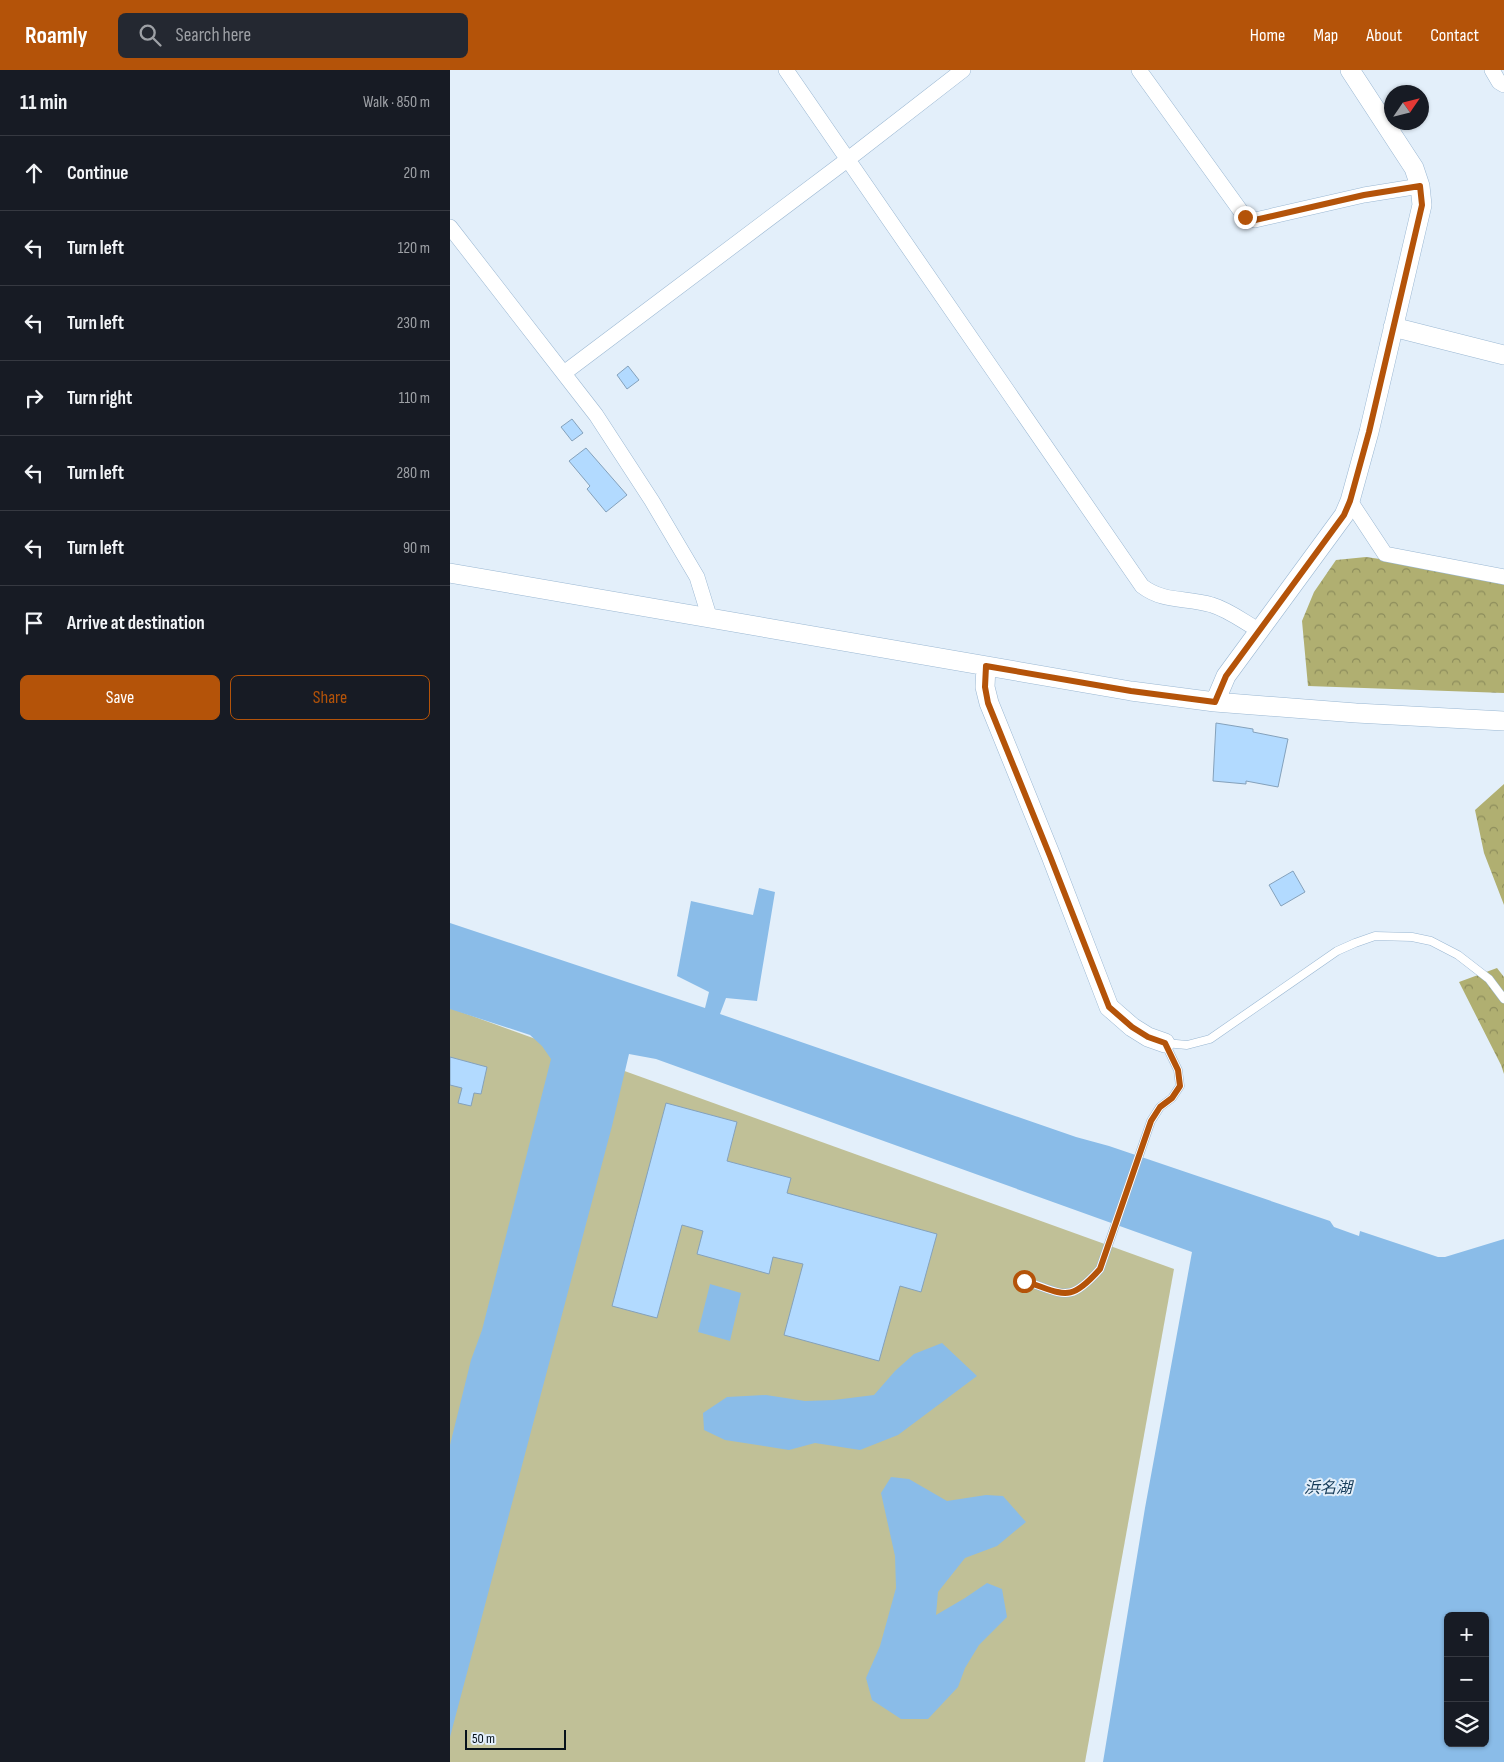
<!DOCTYPE html>
<html lang="en">
<head>
<meta charset="utf-8">
<style>
  body { margin:0; font-family:"Sofia Sans Condensed","Noto Sans JP",sans-serif; background:#242831; color:#f1f3f6 }
  .controls { position:absolute; right:15px; bottom:15px; display:grid; overflow:hidden; border-radius:8px; box-shadow:0 1px 4px #0004 }
  .controls button { width:45px; height:45px; display:grid; place-items:center; padding:0; border:0; border-bottom:1px solid #363941; background:#171b24; color:#f1f3f6; font:25px sans-serif }
  .compass { position:absolute; left:934px; top:15px; width:45px; height:45px; border-radius:50%; background:#171b24; box-shadow:0 1px 4px #0004; rotate:55deg }
  .scale { position:absolute; left:15px; bottom:12px; width:101px; box-sizing:border-box; padding-left:5px; border:2px solid #07121b; border-top:0; font-size:14px; line-height:18px; white-space:nowrap; color:#07121b; -webkit-text-stroke:4px #e3effa; paint-order:stroke }
  .stop { position:absolute; width:15px; height:15px; margin:-11px; border:4px solid #b45309; border-radius:50%; background:#fff }
  .stop.end { background:#b45309; border-color:#fff; box-shadow:0 1px 5px #0008 }
  .list { margin:0; padding:0; list-style:none }
  h2 { display:flex; justify-content:space-between; align-items:center; height:65px; margin:0; padding:0 20px; font-size:21px }
  h2 small { font-size:16px; font-weight:400; color:#9ea1a6 }
  .list li { display:grid; grid-template-columns:32px 1fr auto; gap:15px; align-items:center; box-sizing:border-box; height:75px; padding:0 20px; border-top:1px solid #363941 }
  .list b { display:block; font-size:19px; white-space:nowrap }
  .list em { font-size:16px; font-style:normal; color:#9ea1a6 }
  .actions { display:flex; gap:10px; padding:15px 20px }
  .actions a { flex:1; padding:11px 0; border:1px solid #b45309; border-radius:8px; text-align:center; font-size:18px; color:#b45309 }
  .actions .main { background:#b45309; color:#fff }
  .icon { flex:none; width:28px; height:28px; fill:none; stroke:currentColor; stroke-width:2; stroke-linecap:round; stroke-linejoin:round }
  .map { position:relative; flex:none; width:1054px; height:1692px; overflow:hidden }
  header { display:flex; align-items:center; gap:30px; box-sizing:border-box; height:70px; padding:0 25px; background:#b45309; color:#fff }
  header strong { font-size:24px }
  nav { display:flex; gap:28px; margin-inline-start:auto; font-size:18px }
  .search { width:350px; height:45px; background:#242831; display:flex; align-items:center; gap:12px; box-sizing:border-box; padding:0 18px; border-radius:8px; color:#9ea1a6; font-size:19px }
  main { display:flex }
  aside { flex:1; background:#171b24 }
  .map>svg:first-child { display:block }
</style>
</head>
<body>
<header>
<strong>Roamly</strong>
<div class="search"><svg class="icon" aria-label="search" viewBox="0 0 24 24"><circle cx="10" cy="10" r="6"/><path d="M15 15l6 6"/></svg>Search here</div>
<nav><a>Home</a><a>Map</a><a>About</a><a>Contact</a></nav>
</header>
<main>
<aside>
<h2>11 min<small>Walk · 850 m</small></h2>
<ul class="list">
<li><svg class="icon" aria-label="ahead" viewBox="0 0 24 24"><path d="M12 20V5M6 11l6-6 6 6"/></svg><div><b>Continue</b></div><em>20 m</em></li>
<li><svg class="icon" aria-label="left" viewBox="0 0 24 24"><path d="M17 20v-9H6M10 6l-5 5 5 5"/></svg><div><b>Turn left</b></div><em>120 m</em></li>
<li><svg class="icon" aria-label="left" viewBox="0 0 24 24"><path d="M17 20v-9H6M10 6l-5 5 5 5"/></svg><div><b>Turn left</b></div><em>230 m</em></li>
<li><svg class="icon" aria-label="right" viewBox="0 0 24 24"><path d="M7 20v-9h11M14 6l5 5-5 5"/></svg><div><b>Turn right</b></div><em>110 m</em></li>
<li><svg class="icon" aria-label="left" viewBox="0 0 24 24"><path d="M17 20v-9H6M10 6l-5 5 5 5"/></svg><div><b>Turn left</b></div><em>280 m</em></li>
<li><svg class="icon" aria-label="left" viewBox="0 0 24 24"><path d="M17 20v-9H6M10 6l-5 5 5 5"/></svg><div><b>Turn left</b></div><em>90 m</em></li>
<li><svg class="icon" aria-label="arrive" viewBox="0 0 24 24"><path d="M6 21V4h12l-3 4 3 4H6"/></svg><div><b>Arrive at destination</b></div></li>
</ul>
<div class="actions"><a class="main">Save</a><a>Share</a></div>
</aside>
<div class="map">
<svg width="1054" height="1692" viewBox="0 0 1054 1692">
  <defs>
    <pattern id="forest-crowns" width="20" height="18" patternUnits="userSpaceOnUse" patternTransform="scale(1.25)"><rect width="20" height="18" fill="#b0af71"/><path d="M2 6a3 3 0 1 1 6 0M12 15a3 3 0 1 1 6 0" fill="none" stroke="#8d8d5c"/></pattern>
  </defs>
  <rect width="100%" height="100%" fill="#e3effa"/>
  <path fill="#c0c097" d="M0 938 724 1199 635 1692H0Z"/>
  <path fill="url(#forest-crowns)" d="M916 487 1054 507V623L858 616 852 551 864 522 886 490Z
    M1054 714V835L1034 783 1025 740Z
    M1047 898 1054 907V1004L1051 995 1009 912Z"/>
  <path fill="#8abce8" fill-rule="evenodd" d="M309 818 325 822 307 931 276 928 270 944 626 1067 659 1076 880 1151 884 1157 909 1166 910 1161 988 1187H995L1054 1169V1692H653L695 1438 742 1182 206 989 179 984 162 1056 0 1667V1375L21 1290 32 1260 101 989 92 976 80 965 0 939V853L255 938 259 922 227 906 241 831 303 845ZM998 1546H1035V1673H998Z
    M260 1214 291 1223 280 1271 248 1262Z
    M492 1273 527 1306 448 1365 410 1380 365 1373 339 1380 275 1370 254 1360 253 1343 277 1327 316 1325 355 1331 384 1330 424 1325 445 1301 464 1284Z
    M441 1407 459 1409 497 1431 536 1425 553 1426 576 1452 547 1476 515 1488 488 1522 486 1545 515 1528 537 1513 552 1519 557 1547 529 1575 515 1598 508 1617 478 1649H451L422 1630 416 1608 430 1576 446 1518 445 1486 431 1423Z"/>
  <path fill="#b2daff" stroke="#84a1bb" d="M178 296 189 310 177 319 167 305Z
    M122 349 133 363 122 371 111 357Z
    M136 378 177 425 156 442 137 419 140 416 119 391Z
    M766 653 803 659V662L838 669 828 717 796 711V714L763 711Z
    M843 801 855 822 831 836 819 815Z
    M0 987 37 997 31 1024 24 1023 21 1036 8 1033 12 1018 0 1015Z
    M216 1033 287 1052 277 1091 341 1108 337 1123 487 1164 471 1222 450 1216 429 1291 334 1265 353 1194 323 1187 319 1204 247 1184 253 1161 232 1155 207 1248 162 1236Z"/>
  <g fill="none" stroke-linecap="round" stroke-linejoin="round">
    <g stroke="#9ab7d2" stroke-width="9">
      <path id="service" d="M715 973 737 975 760 969 887 881 905 873 925 866 962 867 981 871 1008 885 1039 909 1054 929
        M575 1211C615 1224 619 1234 650 1199L701 1051 710 1037 722 1028 730 1016 728 1000 715 973"/>
    </g>
    <g stroke="#9ab7d2" stroke-width="16">
      <path id="minor" d="M336 0 692 516C714 533 737 527 762 535 779 540 794 552 810 561
        M689 0 795 147 805 150 914 125 970 116
        M1042 0 1049 12 1054 15
        M0 157 146 345 202 431 247 507 260 549
        M114 303 397 90 513 0
        M900 431 935 484 1054 507"/>
    </g>
    <g stroke="#9ab7d2" stroke-width="20">
      <path id="tertiary" d="M943 257 1054 285
        M0 503 681 621 765 632 906 643 1054 651
        M536 596 535 617 539 633 601 786 659 937 682 957 698 967 715 973
        M765 632 776 606 894 445 900 431 919 362 972 135 970 116 964 98 900 0"/>
    </g>
    <use href="#service" stroke="#fff" stroke-width="8"/>
    <use href="#minor" stroke="#fff" stroke-width="15"/>
    <use href="#tertiary" stroke="#fff" stroke-width="19"/>
  </g>
  <g fill="none" stroke-linecap="round" stroke-linejoin="round">
    <path stroke="#b45309" stroke-width="6" d="M574 1211C615 1224 619 1234 650 1199L701 1051 710 1037 722 1028 730 1016 728 1000 715 973 698 967 682 957 659 937 600 786 538 633 535 617 536 596 681 621 765 632 776 606 894 445 900 431 919 362 972 135 970 116 914 125 805 150 795 147"/>
  </g>
  <g text-anchor="middle" stroke-width="4" stroke-linejoin="round" paint-order="stroke">
    <g font-size="16" font-style="italic" fill="#153b59" stroke="#e3effa">
      <text x="878" y="1423">浜名湖</text>
    </g>
  </g>
</svg>
<div class="controls">
<button>+</button>
<button>−</button>
<button><svg class="icon" aria-label="layers" viewBox="0 0 24 24"><path d="M12 4l9 5-9 5-9-5zM3 14l9 5 9-5"/></svg></button>
</div>
<svg class="compass" viewBox="-18 -18 36 36"><path d="M0-13l5 13h-10z" fill="#e53935"/><path d="M0 13l5-13h-10z" fill="#9ea1a6"/></svg>
<div class="scale">50 m</div>
<div class="stop" style="left:574px;top:1211px"></div>
<div class="stop end" style="left:795px;top:147px"></div>
</div>
</main>
</body>
</html>
